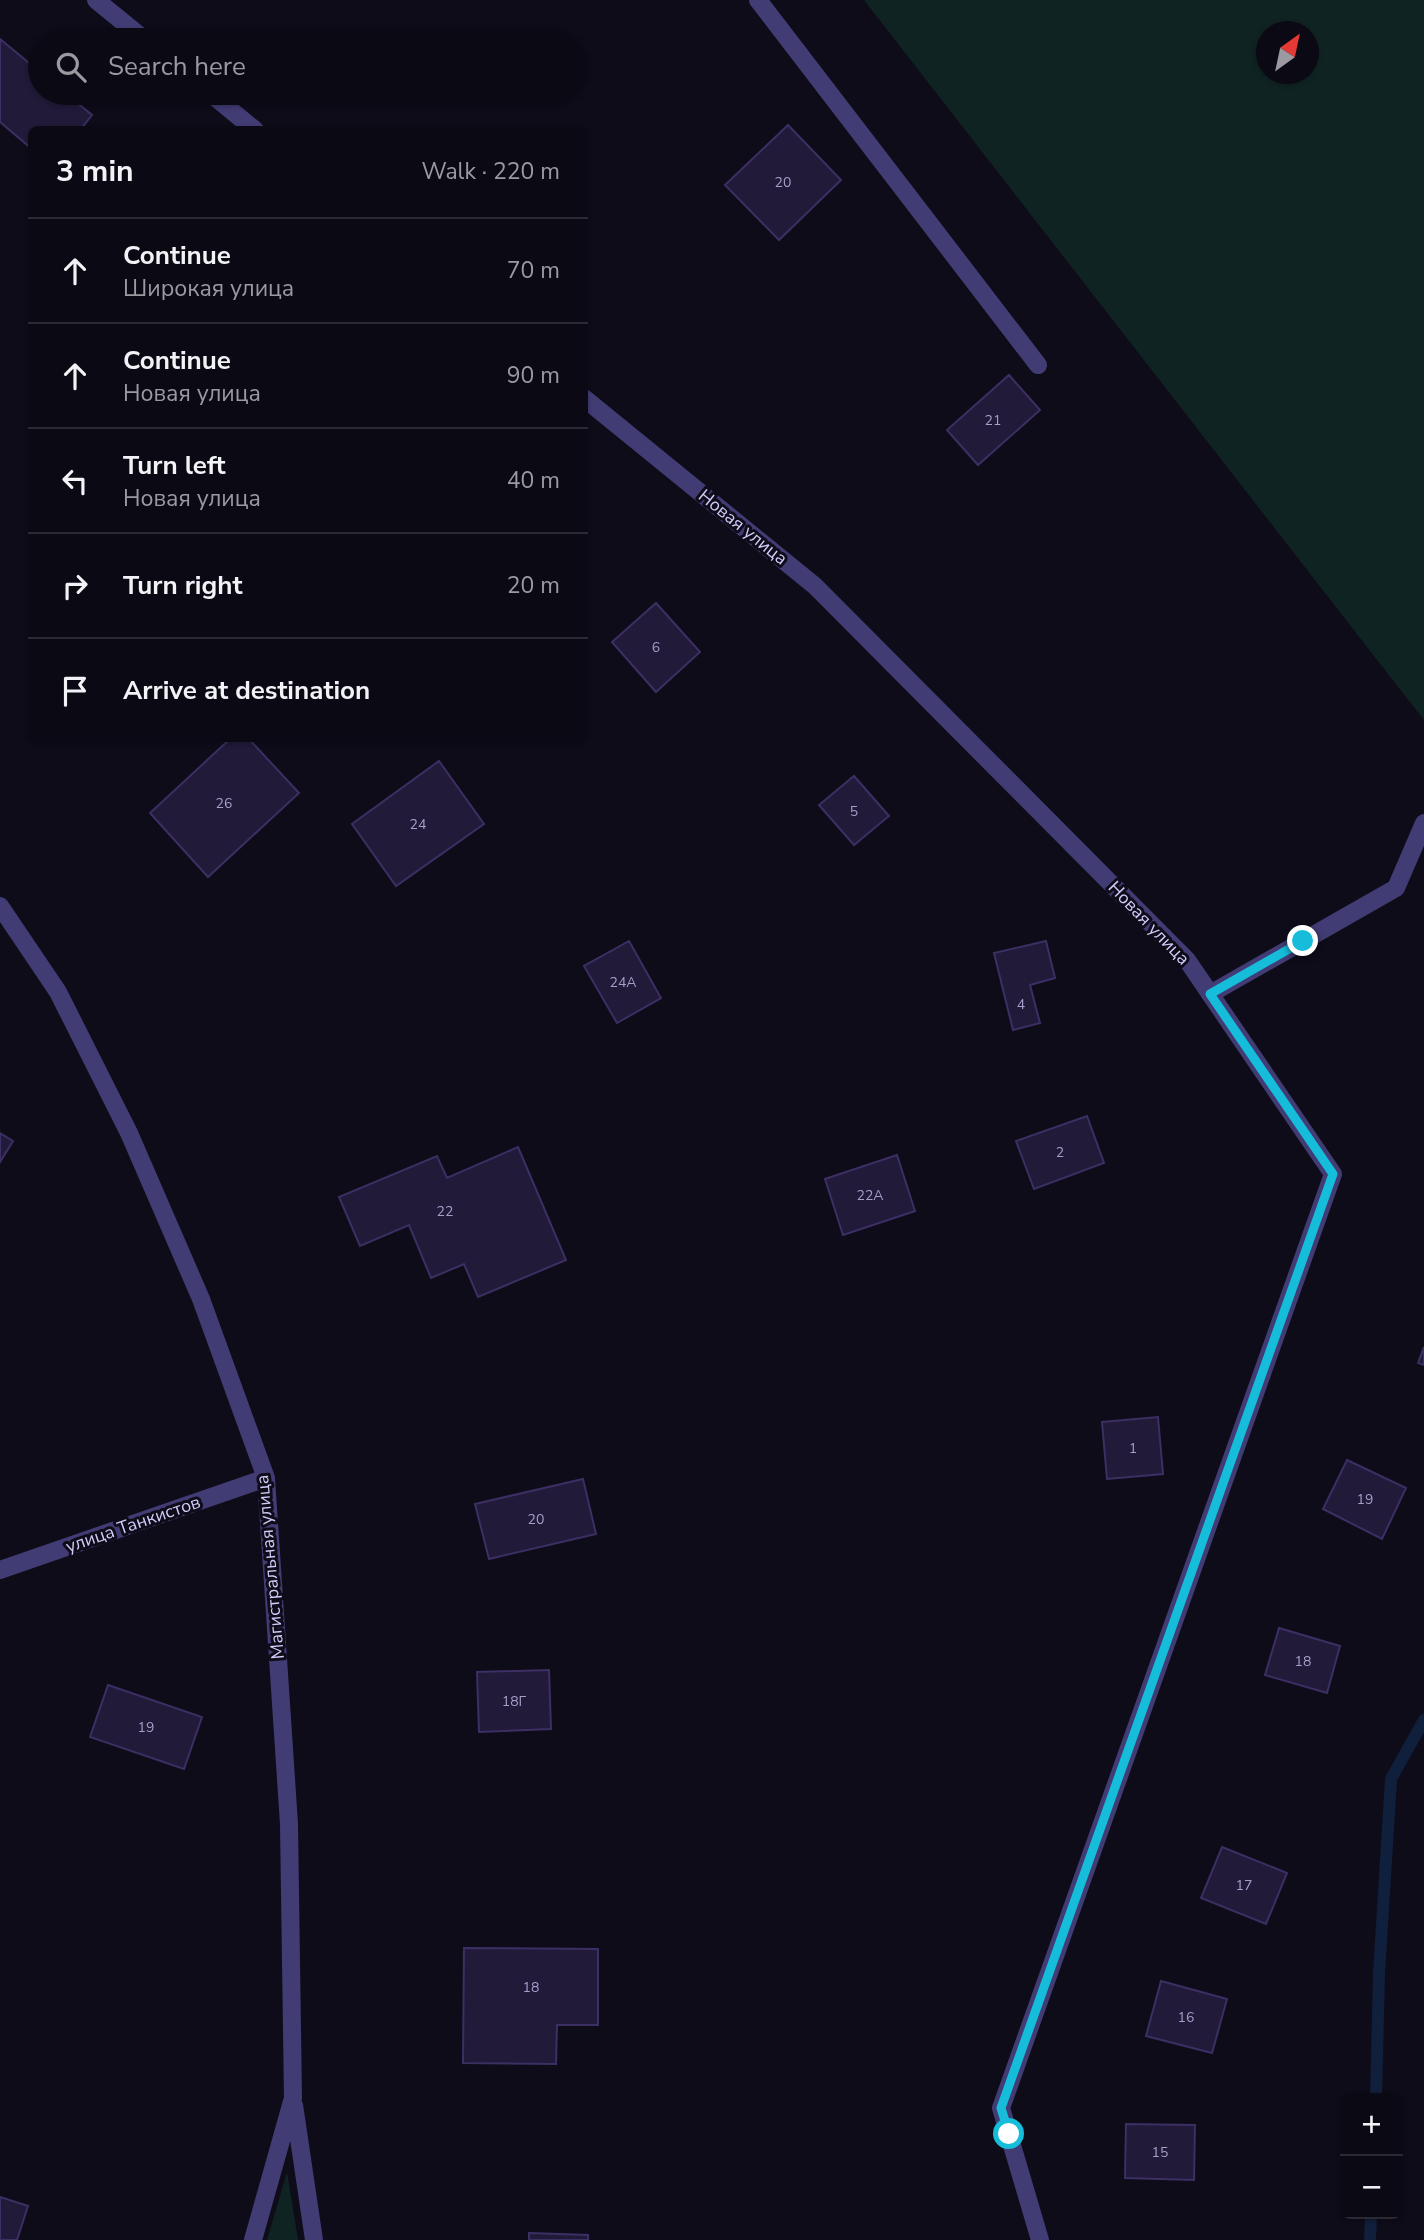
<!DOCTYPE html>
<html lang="en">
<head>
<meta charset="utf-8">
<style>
  body { margin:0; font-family:"Nunito Sans",sans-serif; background:#14121d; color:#f1f3f6 }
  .controls { position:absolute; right:21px; bottom:21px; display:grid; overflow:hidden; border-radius:10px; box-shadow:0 2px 5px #0004 }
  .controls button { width:63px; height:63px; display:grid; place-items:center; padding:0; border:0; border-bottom:2px solid #2b2a34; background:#0b0914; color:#f1f3f6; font:35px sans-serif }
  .compass { position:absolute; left:1256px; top:21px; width:63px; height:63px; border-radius:50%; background:#0b0914; box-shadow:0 2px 5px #0004; rotate:33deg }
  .stop { position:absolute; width:21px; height:21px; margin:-16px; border:5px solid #16bdda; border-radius:50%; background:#fff }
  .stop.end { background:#16bdda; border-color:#fff; box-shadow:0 2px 7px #0008 }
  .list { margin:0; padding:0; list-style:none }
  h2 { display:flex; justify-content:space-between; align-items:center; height:91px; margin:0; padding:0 28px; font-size:30px }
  h2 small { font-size:23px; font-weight:400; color:#9a9aa0 }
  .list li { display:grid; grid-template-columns:46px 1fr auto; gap:21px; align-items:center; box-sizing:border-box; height:105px; padding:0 28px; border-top:2px solid #2b2a34 }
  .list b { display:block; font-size:26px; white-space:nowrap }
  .list p { margin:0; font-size:23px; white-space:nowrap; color:#9a9aa0 }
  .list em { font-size:23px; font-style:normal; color:#9a9aa0 }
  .icon { flex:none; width:38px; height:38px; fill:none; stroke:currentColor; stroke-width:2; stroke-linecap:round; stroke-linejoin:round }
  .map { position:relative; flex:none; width:1424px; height:2240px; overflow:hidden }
  .search { position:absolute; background:#0b0914; box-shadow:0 2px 5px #0004; left:28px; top:28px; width:560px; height:77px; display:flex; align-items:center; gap:18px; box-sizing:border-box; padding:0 24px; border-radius:38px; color:#9a9aa0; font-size:26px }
  .panel { position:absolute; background:#0b0914; box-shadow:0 2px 5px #0004; left:28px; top:126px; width:560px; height:616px; border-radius:10px }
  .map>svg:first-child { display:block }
</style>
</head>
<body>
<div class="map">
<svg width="1424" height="2240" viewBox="0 0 1424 2240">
  <rect width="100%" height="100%" fill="#0f0c1a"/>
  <path fill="#102323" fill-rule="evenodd" d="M864 0H1424V720L1395 683ZM1266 32H1308V74H1266Z
    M287 2172 298 2240H267Z"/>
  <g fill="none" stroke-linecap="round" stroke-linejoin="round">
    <path stroke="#101f3b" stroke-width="12" d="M1376 2098 1379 1974 1391 1779 1424 1720
      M1370 2240 1371 2214"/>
  </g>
  <path fill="#221a39" stroke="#3c2f63" stroke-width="2" d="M0 39 40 72V93H65L92 115 80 130H32V149L0 122Z
    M788 125 841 180 779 240 725 185Z
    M1009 375 1040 410 978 465 947 430Z
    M656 603 700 652 656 692 612 642Z
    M231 738H248L299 793 208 877 150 813Z
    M439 761 484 824 396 886 352 824Z
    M854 776 889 816 854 845 819 805Z
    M629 941 661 998 617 1023 584 966Z
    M1046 941 1055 978 1030 985 1040 1023 1013 1030 994 953Z
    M1087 1116 1104 1163 1034 1189 1016 1141Z
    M0 1133 13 1141 0 1162Z
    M518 1147 566 1260 478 1297 464 1264 431 1278 409 1225 360 1246 339 1197 437 1156 447 1178Z
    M897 1155 915 1211 843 1235 825 1179Z
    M1424 1347V1365L1418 1363Z
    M1158 1417 1163 1474 1107 1479 1102 1422Z
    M1347 1460 1406 1488 1382 1539 1323 1509Z
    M583 1479 596 1534 489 1559 475 1504Z
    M1279 1628 1340 1646 1327 1693 1265 1675Z
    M549 1670 551 1729 479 1732 477 1672Z
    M108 1685 202 1717 184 1769 90 1737Z
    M1222 1847 1287 1873 1266 1924 1201 1898Z
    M464 1948 598 1949V2025H557L556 2064 463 2063Z
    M1161 1981 1227 1999 1212 2053 1146 2036Z
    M1126 2124 1195 2125 1194 2180 1125 2178Z
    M0 2197 28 2206 17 2240H0Z
    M529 2233 588 2235V2240H529Z"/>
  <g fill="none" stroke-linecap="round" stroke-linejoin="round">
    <path stroke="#413c74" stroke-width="18" d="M758 0 1038 365
      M1210 994 1396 888 1424 823"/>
    <path stroke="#413c74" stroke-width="18" d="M96 0 145 40
      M210 93 255 130
      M584 398 815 586 1187 960 1333 1174 1001 2108 1040 2240
      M0 906 58 992 129 1133 201 1299 266 1478 289 1824 293 2098 253 2240
      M0 1570 266 1478
      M294 2105 314 2240"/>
  </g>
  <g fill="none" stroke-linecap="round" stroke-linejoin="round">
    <path stroke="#16bdda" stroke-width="9" d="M1009 2134 1001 2108 1333 1174 1210 994 1303 941"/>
  </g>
  <g text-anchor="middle" stroke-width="6" stroke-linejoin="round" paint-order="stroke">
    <g font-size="14" fill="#a69fca">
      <text x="783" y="187">20</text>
      <text x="993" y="425">21</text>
      <text x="656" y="652">6</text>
      <text x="224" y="808">26</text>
      <text x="854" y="816">5</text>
      <text x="418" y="829">24</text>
      <text x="623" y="987">24А</text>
      <text x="1021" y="1009">4</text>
      <text x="1060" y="1157">2</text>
      <text x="870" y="1200">22А</text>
      <text x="445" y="1216">22</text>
      <text x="1133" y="1453">1</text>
      <text x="1365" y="1504">19</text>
      <text x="536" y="1524">20</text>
      <text x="1303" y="1666">18</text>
      <text x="514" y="1706">18Г</text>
      <text x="146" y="1732">19</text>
      <text x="1244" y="1890">17</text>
      <text x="531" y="1992">18</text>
      <text x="1186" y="2022">16</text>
      <text x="1160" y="2157">15</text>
    </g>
    <g font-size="18" fill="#d2cbfa" stroke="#0f0c1a">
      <text transform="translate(743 527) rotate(39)" y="6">Новая улица</text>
      <text transform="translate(1149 923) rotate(46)" y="6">Новая улица</text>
      <text transform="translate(133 1524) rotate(-19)" y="6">улица Танкистов</text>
      <text transform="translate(270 1567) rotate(-95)" y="6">Магистральная улица</text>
    </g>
  </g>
</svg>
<div class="controls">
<button>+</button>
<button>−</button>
</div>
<svg class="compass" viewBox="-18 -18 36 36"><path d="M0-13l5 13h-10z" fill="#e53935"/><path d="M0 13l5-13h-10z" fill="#9a9aa0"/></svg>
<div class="stop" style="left:1009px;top:2134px"></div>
<div class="stop end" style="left:1303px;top:941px"></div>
<div class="search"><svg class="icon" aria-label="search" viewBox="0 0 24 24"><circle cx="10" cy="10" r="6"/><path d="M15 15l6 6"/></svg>Search here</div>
<section class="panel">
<h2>3 min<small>Walk · 220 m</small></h2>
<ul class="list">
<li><svg class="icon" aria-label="ahead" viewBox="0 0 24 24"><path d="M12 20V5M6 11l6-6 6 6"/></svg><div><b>Continue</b><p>Широкая улица</p></div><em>70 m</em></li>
<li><svg class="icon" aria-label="ahead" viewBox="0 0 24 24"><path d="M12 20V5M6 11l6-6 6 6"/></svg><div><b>Continue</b><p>Новая улица</p></div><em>90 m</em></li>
<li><svg class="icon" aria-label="left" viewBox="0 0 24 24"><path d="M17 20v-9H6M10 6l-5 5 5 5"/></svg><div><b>Turn left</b><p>Новая улица</p></div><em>40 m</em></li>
<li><svg class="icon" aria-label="right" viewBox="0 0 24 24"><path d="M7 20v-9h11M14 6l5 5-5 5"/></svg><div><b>Turn right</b></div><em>20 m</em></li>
<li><svg class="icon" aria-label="arrive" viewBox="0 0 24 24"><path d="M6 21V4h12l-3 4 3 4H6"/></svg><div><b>Arrive at destination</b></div></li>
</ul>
</section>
</div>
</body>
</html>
